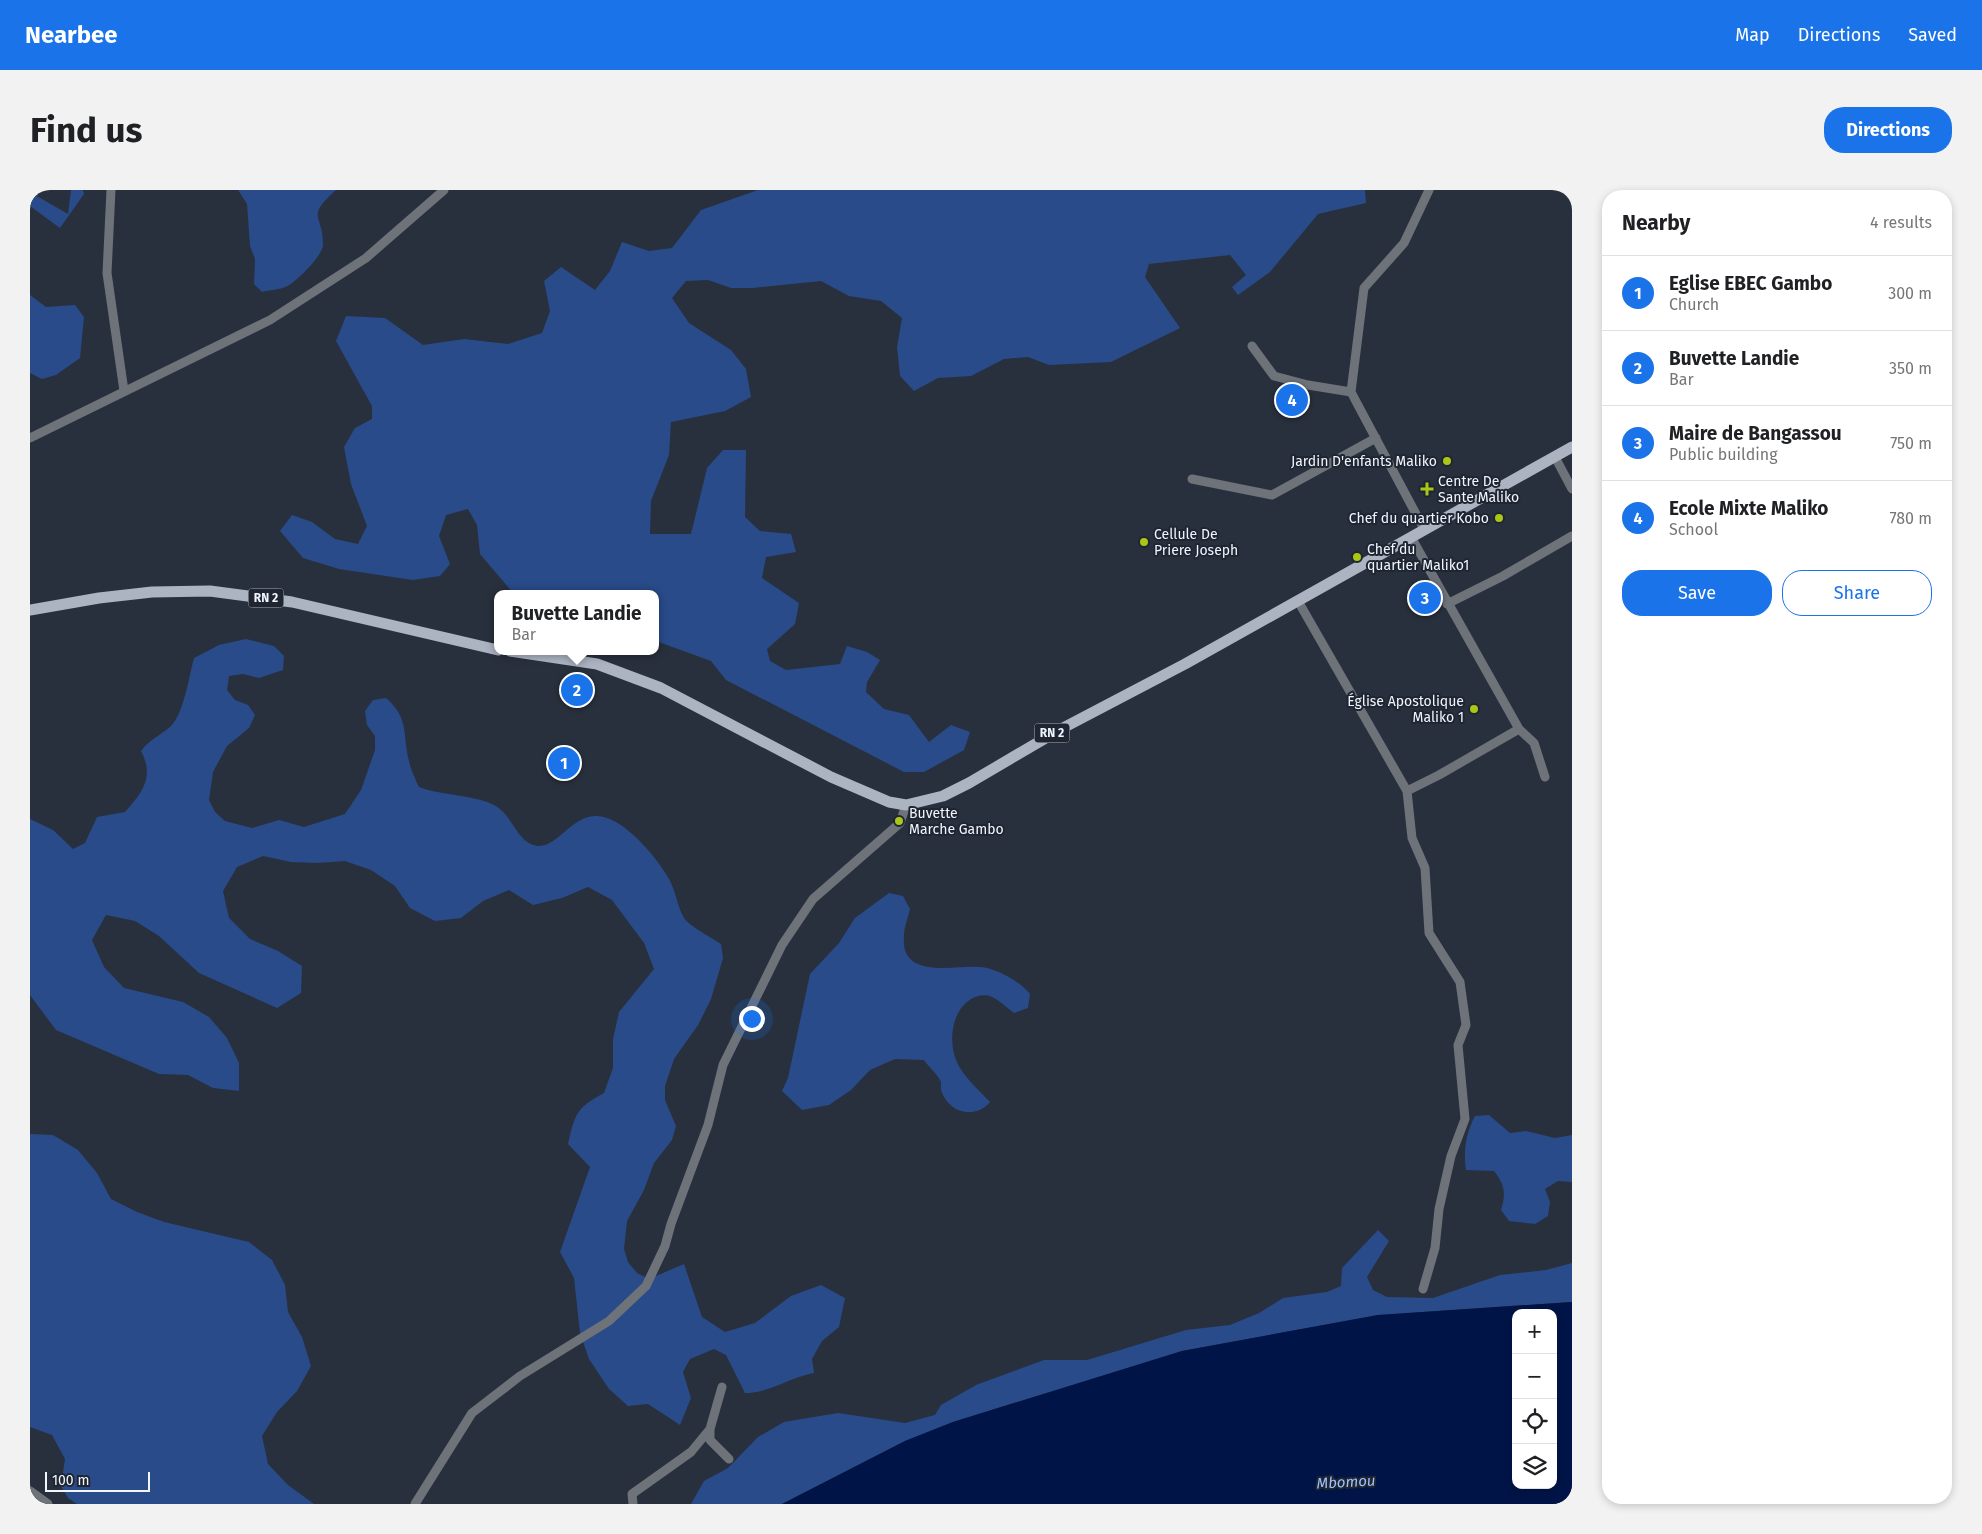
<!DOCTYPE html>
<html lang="en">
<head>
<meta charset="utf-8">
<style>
  body { margin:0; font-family:"Fira Sans",sans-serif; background:#f2f2f2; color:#202124 }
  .controls { position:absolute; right:15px; bottom:15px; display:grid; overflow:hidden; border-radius:10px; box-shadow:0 2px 8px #0003 }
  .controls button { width:45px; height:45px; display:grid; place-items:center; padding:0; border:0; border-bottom:1px solid #e0e0e0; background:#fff; color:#202124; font:25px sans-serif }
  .scale { position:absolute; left:15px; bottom:12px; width:105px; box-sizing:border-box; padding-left:5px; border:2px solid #f0f5fe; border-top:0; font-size:14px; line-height:18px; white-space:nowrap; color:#f0f5fe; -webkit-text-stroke:4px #1f2632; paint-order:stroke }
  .you { position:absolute; left:721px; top:828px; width:18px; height:18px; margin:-12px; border:4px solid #fff; border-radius:50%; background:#1a73e8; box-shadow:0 0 0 8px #1a73e833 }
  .badge { display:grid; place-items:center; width:32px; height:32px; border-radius:50%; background:#1a73e8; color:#fff; font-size:16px; font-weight:700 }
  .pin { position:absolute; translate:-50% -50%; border:2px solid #fff; box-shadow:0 1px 5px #0006 }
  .popup { position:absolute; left:464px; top:400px; width:165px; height:65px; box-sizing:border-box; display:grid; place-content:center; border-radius:10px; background:#fff; filter:drop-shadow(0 1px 4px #0005); font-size:16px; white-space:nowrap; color:#757577 }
  .popup b { font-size:19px; color:#202124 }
  .popup::after { content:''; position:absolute; left:50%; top:100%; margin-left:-10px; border:10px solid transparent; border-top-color:#fff }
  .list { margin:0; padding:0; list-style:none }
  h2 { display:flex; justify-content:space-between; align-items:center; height:65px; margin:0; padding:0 20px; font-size:21px }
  h2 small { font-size:16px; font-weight:400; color:#757577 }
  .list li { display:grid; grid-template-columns:32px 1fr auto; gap:15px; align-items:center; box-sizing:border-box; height:75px; padding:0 20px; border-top:1px solid #e0e0e0 }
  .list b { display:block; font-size:19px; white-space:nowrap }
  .list p { margin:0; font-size:16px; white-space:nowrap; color:#757577 }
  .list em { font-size:16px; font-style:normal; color:#757577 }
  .actions { display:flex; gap:10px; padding:15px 20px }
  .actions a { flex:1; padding:11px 0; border:1px solid #1a73e8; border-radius:20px; text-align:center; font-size:18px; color:#1a73e8 }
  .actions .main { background:#1a73e8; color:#fff }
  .icon { flex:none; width:28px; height:28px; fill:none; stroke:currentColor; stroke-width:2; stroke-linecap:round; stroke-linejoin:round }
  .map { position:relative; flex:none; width:1542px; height:1314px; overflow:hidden; border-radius:20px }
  header { display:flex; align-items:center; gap:30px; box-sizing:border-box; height:70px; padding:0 25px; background:#1a73e8; color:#fff }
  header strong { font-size:24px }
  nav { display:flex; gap:28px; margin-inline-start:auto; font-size:18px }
  .intro { display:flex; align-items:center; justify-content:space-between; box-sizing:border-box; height:120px; padding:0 30px }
  h1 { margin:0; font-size:35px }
  .button { padding:12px 22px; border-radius:20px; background:#1a73e8; color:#fff; font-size:18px; font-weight:700 }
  main { display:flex; gap:30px; padding:0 30px }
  aside { flex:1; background:#fff; border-radius:20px; box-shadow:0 2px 8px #0003 }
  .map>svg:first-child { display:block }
</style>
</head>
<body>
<header>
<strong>Nearbee</strong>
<nav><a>Map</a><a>Directions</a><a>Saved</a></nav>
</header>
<div class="intro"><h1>Find us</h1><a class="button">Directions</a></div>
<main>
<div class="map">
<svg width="1542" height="1314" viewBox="0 0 1542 1314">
  <rect width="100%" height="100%" fill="#28303d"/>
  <path fill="#294b89" d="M41 0H53L54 4 30 38 0 16V8L5 5 38 24Z
    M208 0H306C275 28 293 23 293 55 293 65 265 94 255 97 248 100 240 100 232 102L224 94 225 69 220 56 217 14Z
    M728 0H1335L1336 13 1288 24 1240 82 1208 105 1202 97 1216 85 1200 65 1119 74 1115 87 1150 138 1081 172 1019 175 998 167 974 169 941 186 908 188 884 201 870 186 867 157 872 128 851 111 819 106 791 91 723 98H701L678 90 656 91 642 108 659 133 701 160 716 179 721 207 695 221 641 232 639 265 621 311 620 344H661L677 278 693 260H716L715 327 730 341 761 344 766 362 736 367 732 388 769 413 765 434 737 459 740 471 756 480 810 474 817 456 837 462 850 470 837 492 836 502 854 519 879 525 899 552 921 535 940 542 934 560 894 582H874L696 490 681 471 626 451V404H484L450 364 447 335 438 319 416 325 409 346 420 374 410 386 383 390 309 379 273 368 250 341 262 325 282 332 305 349 328 354 337 336 321 294 314 257 325 238 342 229V216L306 151 316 126 355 128 393 155 434 149 478 154 512 143 520 121 514 91 531 77 565 100 580 81 592 52 619 61 642 58 671 20Z
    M0 105 16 117 45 115 54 127 50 168 26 185 12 189 0 183Z
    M216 449 244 456 254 466 253 480 229 488 213 484 199 486 197 500 205 510 218 515 225 525 219 538 197 556 183 582 179 610 185 622 195 631 222 638 249 630 274 637 315 624 331 600 345 560V546L337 535 335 521 343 510 356 508C380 529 372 544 379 571 381 580 385 589 389 597 411 606 456 605 471 620 484 631 489 654 508 656 532 657 546 613 582 630 603 640 627 668 639 689 646 701 647 716 654 728 659 736 682 748 691 754L693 768 681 809 668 835 644 869 635 896V910L646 936 642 950 624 973 614 1000 597 1031 594 1059 598 1072 607 1083 619 1089 654 1074 672 1127 695 1142 725 1133 761 1106 791 1095 815 1108 809 1137 792 1151 782 1169 784 1183C760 1187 740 1203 715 1203L696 1165 684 1159 660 1169 653 1182 661 1208 650 1235 618 1214 598 1216 579 1199 559 1169 550 1143 544 1088 530 1062 560 977 538 954C545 924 546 918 574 903L583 878V849L589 822 624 779 614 753 582 710 558 697 532 708 503 715 479 700 453 711 431 728 405 731 380 718 365 696 341 680 315 671 287 673 261 672 233 666 207 677 193 701 199 728 220 749 248 761 272 776 271 803 247 818 169 783 129 746 105 731 76 725 62 750 74 777 94 798 153 812 179 827 197 848 209 873V901L183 898 158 885 129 884 26 840 0 805V629L23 640 43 659 55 653 67 627 95 622C112 603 125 587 111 561 120 549 131 545 141 536 154 523 159 486 164 468L189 455Z
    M859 703 873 706 880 719C878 728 874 737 874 746 870 790 924 775 950 777 966 778 991 792 1000 804L998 818 984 823C977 818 969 810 962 807 957 804 948 805 943 808 922 819 918 849 926 870 933 887 948 899 960 912 945 930 918 923 911 900 911 898 911 895 911 892 908 885 899 877 894 870L865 869 840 880 821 900 799 915 772 920 752 901 758 888 780 784 809 753 825 728Z
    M1459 925 1480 943 1496 941 1525 948 1542 945V992L1528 991 1515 999 1520 1012 1518 1026 1505 1034 1479 1031 1471 1020C1476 1004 1475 995 1464 981L1436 980C1433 961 1436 943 1445 926Z
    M0 944 23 945 48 960 67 983 81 1009 107 1022 134 1032 219 1052 242 1070 255 1095 258 1122 272 1147 281 1176 267 1201 247 1222 232 1246 238 1274 258 1295 284 1314H47L38 1308 31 1296 35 1269 22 1245 0 1237Z
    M1348 1040 1359 1051 1337 1087 1343 1100 1357 1107 1403 1108 1470 1085 1516 1080 1542 1073V1112L1348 1125 1152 1161 923 1232 875 1251 752 1314H661L674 1291 698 1278 728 1247 754 1232 808 1223 875 1233 905 1225 911 1215 946 1195 1014 1170H1057L1156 1140 1200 1135 1229 1123 1253 1108 1297 1102 1311 1096 1312 1078Z"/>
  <path fill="#001447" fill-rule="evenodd" d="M1542 1112V1314H752L875 1251 923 1232 1152 1161 1348 1125ZM1486 1123H1523V1295H1486Z"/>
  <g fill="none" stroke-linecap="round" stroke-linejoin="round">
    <path stroke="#6e7279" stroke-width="9" d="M81 0 77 83 94 201
      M1222 156 1244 186 1278 195 1321 202
      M0 248 240 130 336 68 414 0
      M1525 267 1542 299
      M1162 289 1242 305 1346 248
      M1394 339 1321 202 1334 98 1374 53 1399 0
      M1268 411 1377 601 1382 648 1395 678 1399 743 1430 792 1436 835 1428 855 1435 929 1421 966 1409 1019 1405 1058 1393 1099
      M1417 414 1473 386 1542 346
      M1489 539 1504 553 1515 587
      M1377 601 1409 585 1489 539 1381 347
      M692 1197 680 1239V1250L699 1269
      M0 1301 18 1314
      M385 1314 442 1223 490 1186 579 1131 616 1096 635 1056 641 1034 678 935 693 875 752 755 783 709 870 633 876 615
      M603 1314 602 1304 661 1262 680 1239"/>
    <path stroke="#acb4c2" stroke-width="11" d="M0 420 69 408 122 402 180 401 262 412 468 460
      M480 461 567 474 631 498 801 587 859 612 876 615 913 606 939 593 1031 539 1155 474 1542 257"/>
  </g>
  <g fill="#aac717" stroke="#1f2632" stroke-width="2">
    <circle cx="1417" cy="271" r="5"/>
    <path d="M1394.5 291.5h5v5h5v5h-5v5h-5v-5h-5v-5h5z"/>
    <circle cx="1469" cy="328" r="5"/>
    <circle cx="1114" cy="352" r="5"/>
    <circle cx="1327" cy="367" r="5"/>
    <circle cx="1444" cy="519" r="5"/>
    <circle cx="869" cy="631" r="5"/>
  </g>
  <g text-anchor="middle" stroke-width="4" stroke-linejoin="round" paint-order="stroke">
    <g fill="#1f2632" stroke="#b1b7c1" stroke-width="1">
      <rect x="218.5" y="398.5" width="35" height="19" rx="4"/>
      <rect x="1004.5" y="533.5" width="35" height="19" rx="4"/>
    </g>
    <g font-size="12" font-weight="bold" fill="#f0f5fe">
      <text x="236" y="412">RN 2</text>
      <text x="1022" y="547">RN 2</text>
    </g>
    <g font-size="14" fill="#f0f5fe" stroke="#1f2632" text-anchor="start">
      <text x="1407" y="276" text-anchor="end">Jardin D'enfants Maliko</text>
      <text x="1408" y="296">Centre De<tspan x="1408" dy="16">Sante Maliko</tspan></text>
      <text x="1459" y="333" text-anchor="end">Chef du quartier Kobo</text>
      <text x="1124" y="349">Cellule De<tspan x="1124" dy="16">Priere Joseph</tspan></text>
      <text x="1337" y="364">Chef du<tspan x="1337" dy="16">quartier Maliko1</tspan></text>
      <text x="1434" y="516" text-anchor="end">Église Apostolique<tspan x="1434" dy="16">Maliko 1</tspan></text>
      <text x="879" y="628">Buvette<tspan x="879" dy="16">Marche Gambo</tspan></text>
    </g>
    <g font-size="15" font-style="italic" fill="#a0c1fd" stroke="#1f2632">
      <text transform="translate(1316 1292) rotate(-3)" y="5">Mbomou</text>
    </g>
  </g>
</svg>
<div class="controls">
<button>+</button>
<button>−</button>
<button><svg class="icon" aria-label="locate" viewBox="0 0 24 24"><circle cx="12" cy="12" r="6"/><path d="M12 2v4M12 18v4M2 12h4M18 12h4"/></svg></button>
<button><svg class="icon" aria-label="layers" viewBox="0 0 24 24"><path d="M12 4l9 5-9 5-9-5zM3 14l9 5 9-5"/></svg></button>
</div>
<div class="scale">100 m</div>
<div class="you"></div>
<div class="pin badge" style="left:534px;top:573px">1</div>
<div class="pin badge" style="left:547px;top:500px">2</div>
<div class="popup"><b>Buvette Landie</b>Bar</div>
<div class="pin badge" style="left:1395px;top:408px">3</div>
<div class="pin badge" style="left:1262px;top:210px">4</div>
</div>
<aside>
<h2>Nearby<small>4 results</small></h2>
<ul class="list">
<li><span class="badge">1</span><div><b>Eglise EBEC Gambo</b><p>Church</p></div><em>300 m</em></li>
<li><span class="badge">2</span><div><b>Buvette Landie</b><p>Bar</p></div><em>350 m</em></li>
<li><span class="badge">3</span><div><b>Maire de Bangassou</b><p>Public building</p></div><em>750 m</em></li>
<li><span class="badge">4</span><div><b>Ecole Mixte Maliko</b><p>School</p></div><em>780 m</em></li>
</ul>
<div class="actions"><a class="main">Save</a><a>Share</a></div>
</aside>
</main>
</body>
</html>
